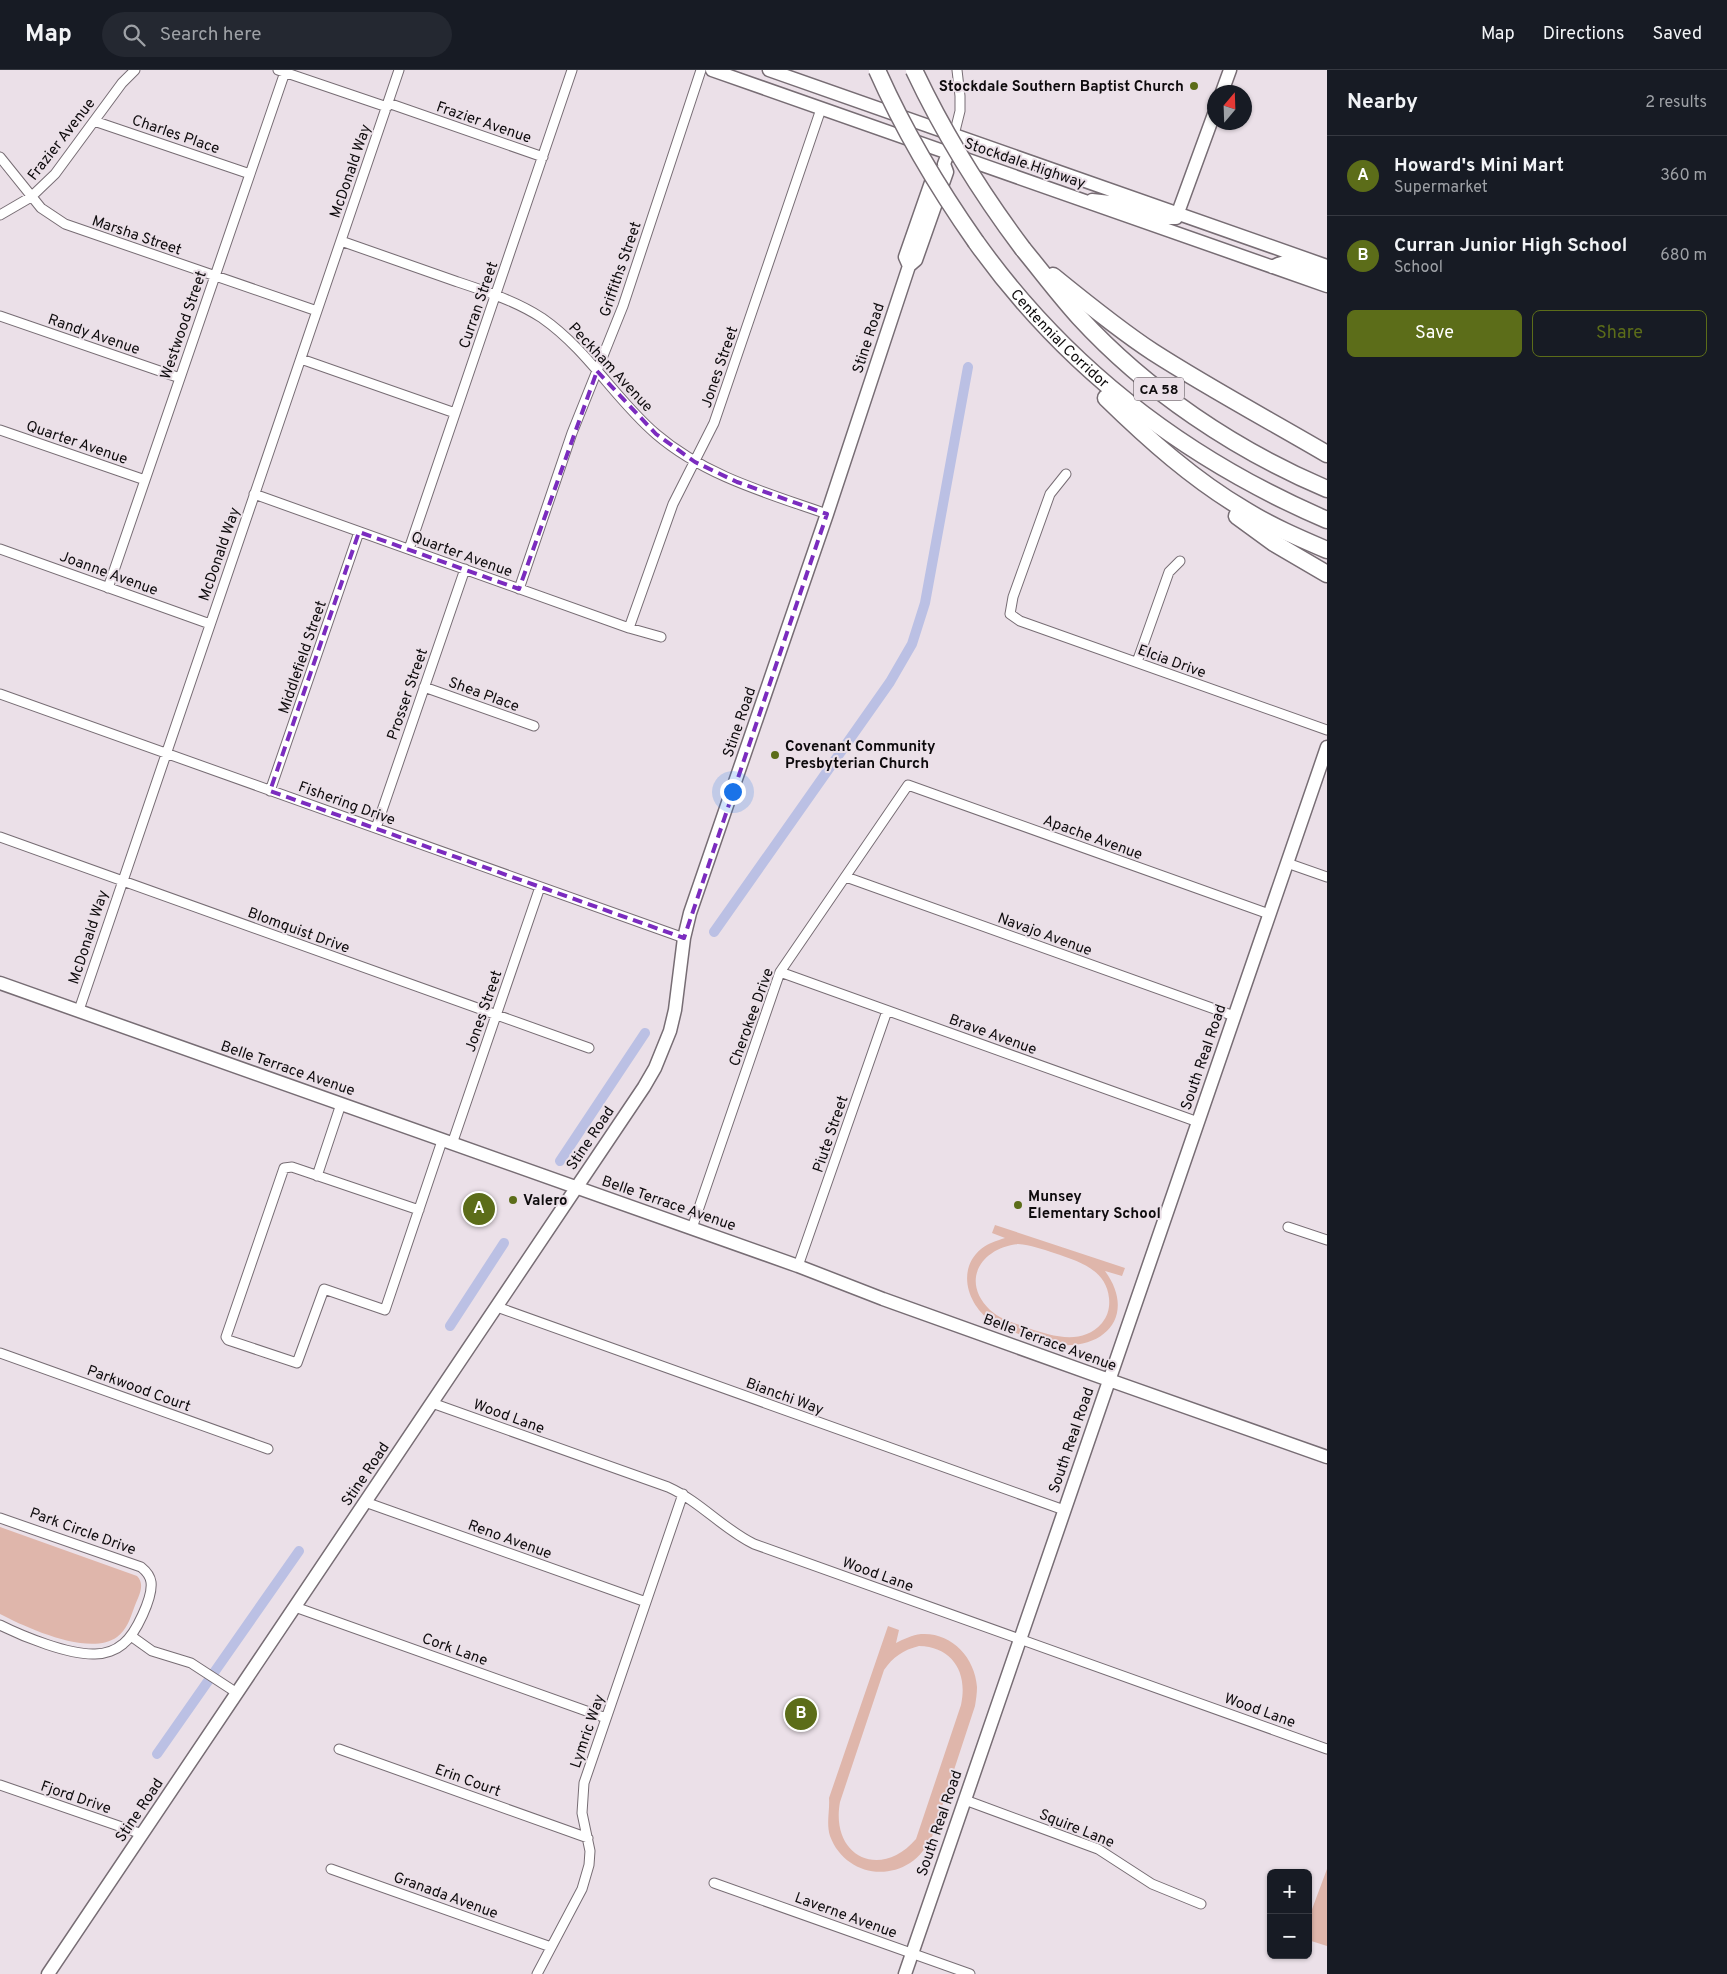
<!DOCTYPE html>
<html lang="en">
<head>
<meta charset="utf-8">
<style>
  body { margin:0; font-family:Overpass,sans-serif; background:#242831; color:#f1f3f6 }
  .controls { position:absolute; right:15px; bottom:15px; display:grid; overflow:hidden; border-radius:8px; box-shadow:0 1px 4px #0004 }
  .controls button { width:45px; height:45px; display:grid; place-items:center; padding:0; border:0; border-bottom:1px solid #363941; background:#171b24; color:#f1f3f6; font:25px sans-serif }
  .compass { position:absolute; left:1207px; top:15px; width:45px; height:45px; border-radius:50%; background:#171b24; box-shadow:0 1px 4px #0004; rotate:19deg }
  .you { position:absolute; left:732px; top:721px; width:18px; height:18px; margin:-12px; border:4px solid #fff; border-radius:50%; background:#1a73e8; box-shadow:0 0 0 8px #1a73e833 }
  .badge { display:grid; place-items:center; width:32px; height:32px; border-radius:50%; background:#5c6d19; color:#fff; font-size:16px; font-weight:700 }
  .pin { position:absolute; translate:-50% -50%; border:2px solid #fff; box-shadow:0 1px 5px #0006 }
  .list { margin:0; padding:0; list-style:none }
  h2 { display:flex; justify-content:space-between; align-items:center; height:65px; margin:0; padding:0 20px; font-size:21px }
  h2 small { font-size:16px; font-weight:400; color:#9ea1a6 }
  .list li { display:grid; grid-template-columns:32px 1fr auto; gap:15px; align-items:center; box-sizing:border-box; height:80px; padding:0 20px; border-top:1px solid #363941 }
  .list b { display:block; font-size:19px; white-space:nowrap }
  .list p { margin:0; font-size:16px; white-space:nowrap; color:#9ea1a6 }
  .list em { font-size:16px; font-style:normal; color:#9ea1a6 }
  .actions { display:flex; gap:10px; padding:15px 20px }
  .actions a { flex:1; padding:11px 0; border:1px solid #5c6d19; border-radius:8px; text-align:center; font-size:18px; color:#5c6d19 }
  .actions .main { background:#5c6d19; color:#fff }
  .icon { flex:none; width:28px; height:28px; fill:none; stroke:currentColor; stroke-width:2; stroke-linecap:round; stroke-linejoin:round }
  .map { position:relative; flex:none; width:1327px; height:1904px; overflow:hidden }
  header { display:flex; align-items:center; gap:30px; box-sizing:border-box; height:70px; padding:0 25px; background:#171b24; border-bottom:1px solid #363941 }
  header strong { font-size:24px }
  nav { display:flex; gap:28px; margin-inline-start:auto; font-size:18px }
  .search { width:350px; height:45px; background:#242831; display:flex; align-items:center; gap:12px; box-sizing:border-box; padding:0 18px; border-radius:28px; color:#9ea1a6; font-size:19px }
  main { display:flex }
  aside { flex:1; background:#171b24 }
  .map>svg:first-child { display:block }
</style>
</head>
<body>
<header>
<strong>Map</strong>
<div class="search"><svg class="icon" aria-label="search" viewBox="0 0 24 24"><circle cx="10" cy="10" r="6"/><path d="M15 15l6 6"/></svg>Search here</div>
<nav><a>Map</a><a>Directions</a><a>Saved</a></nav>
</header>
<main>
<div class="map">
<svg width="1327" height="1904" viewBox="0 0 1327 1904">
  <rect width="100%" height="100%" fill="#ebe0e8"/>
  <path fill="#dfb6ab" fill-rule="evenodd" d="M995 1155 1125 1198 1122 1206 1105 1201C1135 1242 1109 1278 1061 1275 1041 1271 1008 1263 991 1251 968 1235 956 1200 981 1179 988 1173 996 1171 1005 1168L992 1163ZM1018 1174C1031 1175 1042 1179 1054 1183 1078 1191 1106 1199 1109 1228 1110 1237 1108 1246 1102 1253 1082 1276 1052 1266 1028 1258 1015 1253 1001 1250 990 1240 960 1211 981 1178 1018 1174Z
    M0 1457 137 1506C146 1515 138 1527 134 1538 130 1549 127 1559 117 1567 90 1587 27 1558 0 1544Z
    M888 1556 899 1560 896 1573C904 1569 912 1565 921 1564 951 1562 975 1587 977 1617 977 1623 976 1630 975 1636L932 1767C926 1777 920 1787 910 1793 880 1812 842 1799 830 1766 826 1753 830 1740 829 1728ZM919 1576C953 1577 968 1603 961 1635L916 1769C880 1811 830 1786 840 1732L884 1600C893 1587 903 1580 919 1576Z
    M1327 1799V1876L1308 1870V1850Z"/>
  <g fill="none" stroke-linecap="round" stroke-linejoin="round">
    <path stroke="#bbc0e4" stroke-width="10" d="M714 862 890 612 912 574 925 533 968 297
      M560 1091 645 963
      M450 1256 504 1173
      M157 1684 299 1481"/>
    <g stroke="#776d74" stroke-width="11">
      <path id="street" d="M278 0 387 37
        M388 33 543 87
        M94 51 250 104
        M954 65 960 41V26L957 0
        M0 87 41 138 65 154 317 241
        M0 145 31 127 55 104 122 13 135 0
        M341 171C379 184 417 198 455 211 485 221 516 231 542 248 588 280 615 329 656 364 705 406 767 423 827 444
        M0 246 180 308
        M301 289 455 343
        M0 360 145 410
        M1066 404 1050 424 1013 527 1010 544 1020 551 1327 660
        M254 424 629 558 661 567
        M0 479 210 554
        M409 479 572 0
        M108 518 285 2
        M519 519 572 363 623 236 701 0
        M629 558 673 434 714 353 821 39
        M1137 592 1169 502 1180 491
        M424 617 534 656
        M0 624 684 868
        M270 721 359 462
        M376 758 465 499
        M0 767 589 978
        M1287 793 1327 807
        M846 807 1234 946
        M780 902 1198 1052
        M79 940 399 0
        M452 1074 540 817
        M317 1106 341 1034
        M419 1140 292 1097 284 1098 226 1267 228 1270 297 1293 324 1219 385 1240 442 1071
        M1288 1157 1327 1170
        M692 1158 780 902 908 715 1269 844
        M798 1196 887 941
        M497 1237 1064 1440
        M0 1283 268 1379
        M432 1333 668 1417C701 1432 723 1459 754 1474L1327 1679
        M365 1432 646 1532
        M0 1448 141 1497C146 1501 150 1505 151 1512 153 1527 136 1564 123 1574 116 1580 105 1584 95 1584 69 1585 24 1567 0 1555
        M295 1537 606 1648
        M131 1566 152 1581 191 1593 237 1623
        M339 1679 588 1768
        M0 1715 142 1764
        M965 1730 1098 1779 1152 1814 1201 1834
        M331 1799 551 1877
        M714 1813 970 1904
        M537 1904 582 1819 589 1795 590 1781 582 1743 584 1713 683 1424"/>
    </g>
    <g stroke="#776d74" stroke-width="15">
      <path id="secondary" d="M712 0 1327 216
        M769 0 1327 196
        M1222 22 1230 0
        M1092 130 1119 133 1164 148H1176L1214 44
        M909 196 905 187 935 101
        M1272 197 1278 194 1285 192 1327 205
        M0 913 798 1196 883 1229 1109 1310 1327 1387
        M48 1904 644 1017 655 998 670 961 675 940 684 868 690 843 827 444 909 196 916 190 947 102 944 94 954 67
        M905 1904 1327 677"/>
    </g>
    <g stroke="#776d74" stroke-width="19">
      <g id="highway">
        <path id="s1" d="M976 172C1066 298 1185 389 1327 450"/>
        <path d="M1023 179C1042 202 1059 225 1079 247 1147 321 1235 380 1327 419"/>
        <path d="M1053 206C1085 232 1118 259 1153 282 1209 318 1269 350 1327 384"/>
        <path d="M1106 328C1149 370 1194 410 1245 440 1271 456 1299 468 1327 480"/>
        <path d="M1237 446 1274 473 1327 504"/>
      </g>
    </g>
    <use href="#street" stroke="#fff" stroke-width="9"/>
    <use href="#secondary" stroke="#fff" stroke-width="12"/>
    <use href="#highway" stroke="#fff" stroke-width="16"/>
    <g stroke="#776d74" stroke-width="19" stroke-linecap="butt">
      <path id="highway-bridge" d="M877 0C904 61 938 118 976 172
        M914 0C944 64 981 123 1023 179"/>
    </g>
    <use href="#highway-bridge" stroke="#fff" stroke-width="16"/>
  </g>
  <path fill="none" stroke="#7b2cbf" stroke-width="4" stroke-dasharray="10 6" stroke-linejoin="round" d="M597 301 656 364 695 392 737 412 827 444 684 868 270 721 359 462 519 519Z"/>
  <g fill="#5c6d19" stroke="#ebe0e8" stroke-width="2">
    <circle cx="1194" cy="16" r="5"/>
    <circle cx="775" cy="685" r="5"/>
    <circle cx="513" cy="1130" r="5"/>
    <circle cx="1018" cy="1135" r="5"/>
  </g>
  <g text-anchor="middle" stroke-width="4" stroke-linejoin="round" paint-order="stroke">
    <rect fill="#ebe0e8" stroke="#504b4f" stroke-width="1" x="1134" y="307.5" width="50" height="23" rx="4"/>
    <g font-size="14" font-weight="bold" fill="#0e0b0d">
      <text x="1159" y="324">CA 58</text>
    </g>
    <g font-size="15" font-weight="bold" fill="#0e0b0d" stroke="#ebe0e8" text-anchor="start">
      <text x="1184" y="21" text-anchor="end">Stockdale Southern Baptist Church</text>
      <text x="785" y="681">Covenant Community<tspan x="785" dy="17">Presbyterian Church</tspan></text>
      <text x="1028" y="1131">Munsey<tspan x="1028" dy="17">Elementary School</tspan></text>
      <text x="523" y="1135">Valero</text>
    </g>
    <g font-size="15" fill="#0e0b0d" stroke="#ebe0e8">
      <text transform="translate(484 52) rotate(19)" y="5">Frazier Avenue</text>
      <text transform="translate(176 64) rotate(19)" y="5">Charles Place</text>
      <text transform="translate(61 69) rotate(-52)" y="5">Frazier Avenue</text>
      <text transform="translate(1025 93) rotate(19)" y="5">Stockdale Highway</text>
      <text transform="translate(350 101) rotate(-71)" y="5">McDonald Way</text>
      <text transform="translate(137 165) rotate(19)" y="5">Marsha Street</text>
      <text transform="translate(620 199) rotate(-71)" y="5">Griffiths Street</text>
      <text transform="translate(478 235) rotate(-71)" y="5">Curran Street</text>
      <text transform="translate(183 255) rotate(-71)" y="5">Westwood Street</text>
      <text transform="translate(94 264) rotate(19)" y="5">Randy Avenue</text>
      <text transform="translate(868 268) rotate(-72)" y="5">Stine Road</text>
      <text dy="5" stroke="none"><textPath href="#s1" startOffset="128">Centennial Corridor</textPath></text>
      <text transform="translate(611 297) rotate(47)" y="5">Peckham Avenue</text>
      <text transform="translate(719 297) rotate(-71)" y="5">Jones Street</text>
      <text transform="translate(77 372) rotate(19)" y="5">Quarter Avenue</text>
      <text transform="translate(219 484) rotate(-71)" y="5">McDonald Way</text>
      <text transform="translate(462 484) rotate(20)" y="5">Quarter Avenue</text>
      <text transform="translate(109 503) rotate(20)" y="5">Joanne Avenue</text>
      <text transform="translate(302 587) rotate(-71)" y="5">Middlefield Street</text>
      <text transform="translate(1172 591) rotate(20)" y="5">Elcia Drive</text>
      <text transform="translate(407 624) rotate(-71)" y="5">Prosser Street</text>
      <text transform="translate(484 624) rotate(20)" y="5">Shea Place</text>
      <text transform="translate(739 652) rotate(-71)" y="5">Stine Road</text>
      <text transform="translate(347 733) rotate(20)" y="5">Fishering Drive</text>
      <text transform="translate(1093 767) rotate(20)" y="5">Apache Avenue</text>
      <text transform="translate(299 860) rotate(20)" y="5">Blomquist Drive</text>
      <text transform="translate(1045 864) rotate(20)" y="5">Navajo Avenue</text>
      <text transform="translate(88 867) rotate(-72)" y="5">McDonald Way</text>
      <text transform="translate(483 941) rotate(-71)" y="5">Jones Street</text>
      <text transform="translate(751 947) rotate(-70)" y="5">Cherokee Drive</text>
      <text transform="translate(993 964) rotate(20)" y="5">Brave Avenue</text>
      <text transform="translate(1203 987) rotate(-71)" y="5">South Real Road</text>
      <text transform="translate(288 998) rotate(19)" y="5">Belle Terrace Avenue</text>
      <text transform="translate(830 1064) rotate(-71)" y="5">Piute Street</text>
      <text transform="translate(590 1068) rotate(-56)" y="5">Stine Road</text>
      <text transform="translate(669 1133) rotate(19)" y="5">Belle Terrace Avenue</text>
      <text transform="translate(1050 1272) rotate(20)" y="5">Belle Terrace Avenue</text>
      <text transform="translate(139 1318) rotate(20)" y="5">Parkwood Court</text>
      <text transform="translate(785 1326) rotate(20)" y="5">Bianchi Way</text>
      <text transform="translate(509 1346) rotate(20)" y="5">Wood Lane</text>
      <text transform="translate(1071 1370) rotate(-71)" y="5">South Real Road</text>
      <text transform="translate(365 1404) rotate(-56)" y="5">Stine Road</text>
      <text transform="translate(83 1461) rotate(20)" y="5">Park Circle Drive</text>
      <text transform="translate(510 1469) rotate(20)" y="5">Reno Avenue</text>
      <text transform="translate(878 1504) rotate(20)" y="5">Wood Lane</text>
      <text transform="translate(455 1579) rotate(20)" y="5">Cork Lane</text>
      <text transform="translate(1260 1640) rotate(20)" y="5">Wood Lane</text>
      <text transform="translate(587 1661) rotate(-71)" y="5">Lymric Way</text>
      <text transform="translate(468 1710) rotate(20)" y="5">Erin Court</text>
      <text transform="translate(76 1727) rotate(19)" y="5">Fjord Drive</text>
      <text transform="translate(139 1740) rotate(-56)" y="5">Stine Road</text>
      <text transform="translate(939 1753) rotate(-71)" y="5">South Real Road</text>
      <text transform="translate(1077 1758) rotate(22)" y="5">Squire Lane</text>
      <text transform="translate(446 1825) rotate(20)" y="5">Granada Avenue</text>
      <text transform="translate(846 1845) rotate(20)" y="5">Laverne Avenue</text>
    </g>
  </g>
</svg>
<div class="controls">
<button>+</button>
<button>−</button>
</div>
<svg class="compass" viewBox="-18 -18 36 36"><path d="M0-13l5 13h-10z" fill="#e53935"/><path d="M0 13l5-13h-10z" fill="#9ea1a6"/></svg>
<div class="you"></div>
<div class="pin badge" style="left:479px;top:1139px">A</div>
<div class="pin badge" style="left:801px;top:1644px">B</div>
</div>
<aside>
<h2>Nearby<small>2 results</small></h2>
<ul class="list">
<li><span class="badge">A</span><div><b>Howard's Mini Mart</b><p>Supermarket</p></div><em>360 m</em></li>
<li><span class="badge">B</span><div><b>Curran Junior High School</b><p>School</p></div><em>680 m</em></li>
</ul>
<div class="actions"><a class="main">Save</a><a>Share</a></div>
</aside>
</main>
</body>
</html>
